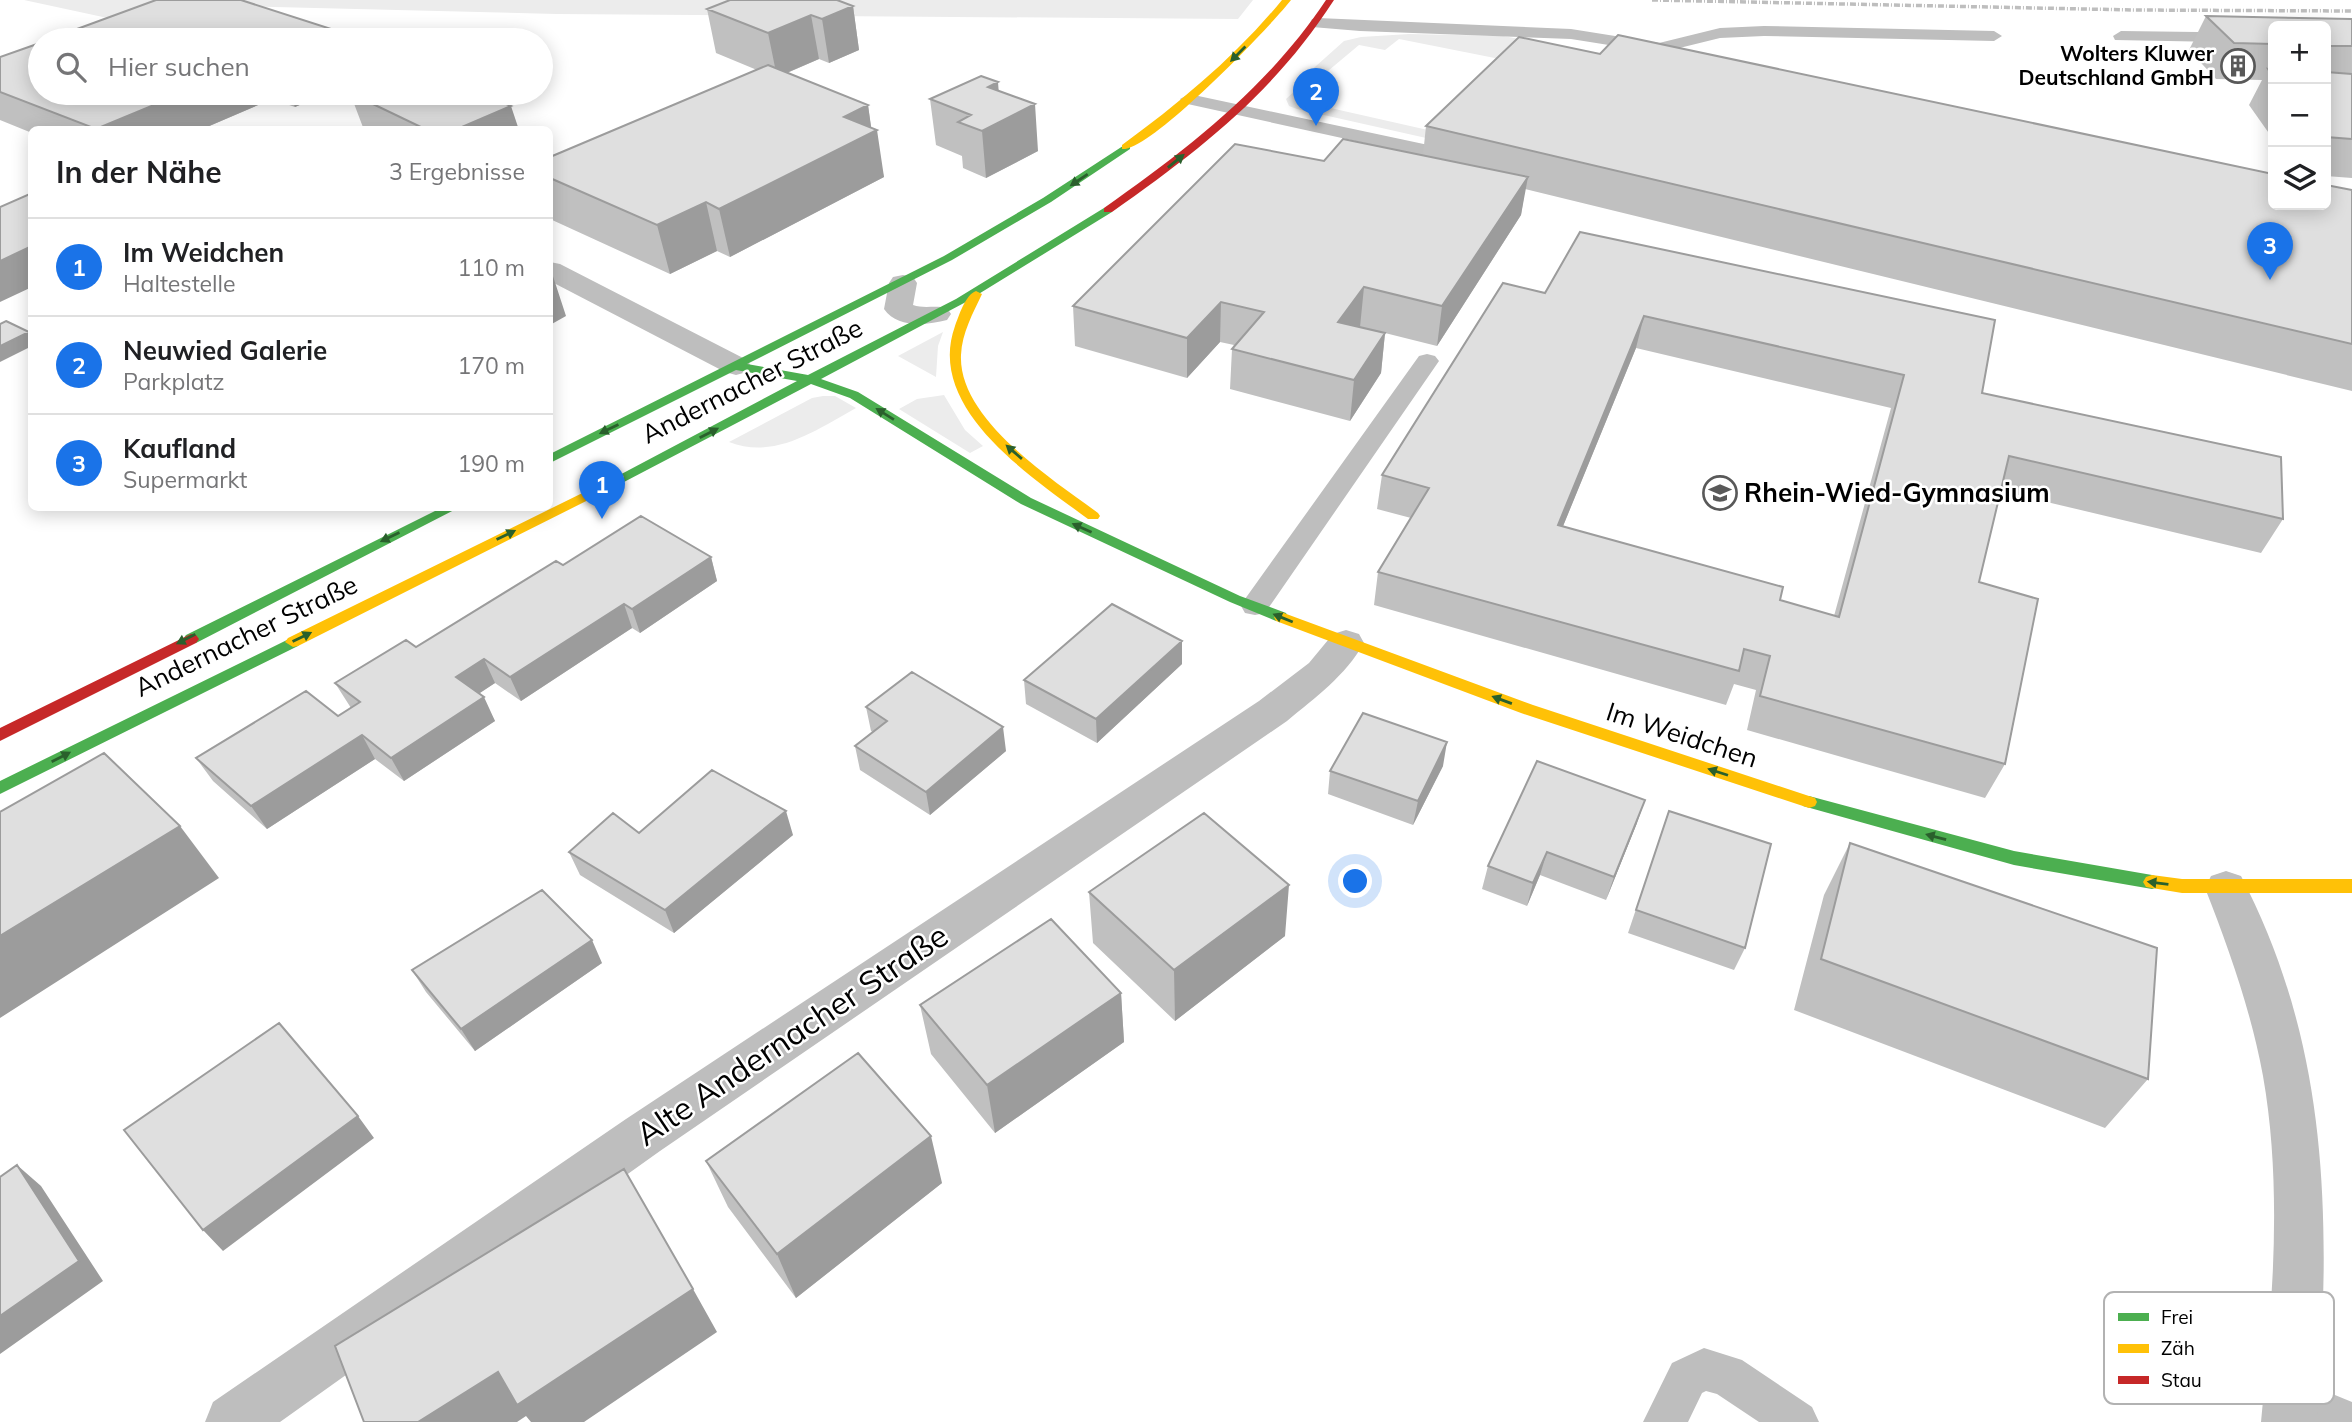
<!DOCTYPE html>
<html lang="de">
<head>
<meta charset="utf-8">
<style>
  body { margin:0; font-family:Mulish,sans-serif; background:#f2f2f2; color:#202124 }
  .controls { position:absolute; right:21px; top:21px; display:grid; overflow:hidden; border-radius:10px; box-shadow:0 4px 18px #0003 }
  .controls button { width:63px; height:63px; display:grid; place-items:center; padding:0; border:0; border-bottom:2px solid #e0e0e0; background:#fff; color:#202124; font:35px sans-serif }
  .you { position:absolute; left:1356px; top:882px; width:24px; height:24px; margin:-18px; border:5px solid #fff; border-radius:50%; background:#1a73e8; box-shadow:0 0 0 10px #1a73e833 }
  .badge { display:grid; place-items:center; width:46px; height:46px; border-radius:50%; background:#1a73e8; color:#fff; font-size:23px; font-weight:700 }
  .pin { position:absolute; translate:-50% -58px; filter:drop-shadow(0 2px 4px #0008) }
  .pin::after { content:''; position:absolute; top:37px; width:24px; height:21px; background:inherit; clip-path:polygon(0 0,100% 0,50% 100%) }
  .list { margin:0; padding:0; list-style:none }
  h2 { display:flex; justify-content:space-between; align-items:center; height:91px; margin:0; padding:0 28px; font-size:30px }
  h2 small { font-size:23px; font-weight:400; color:#757577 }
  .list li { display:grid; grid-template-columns:46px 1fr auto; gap:21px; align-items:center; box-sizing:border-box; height:98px; padding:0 28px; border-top:2px solid #e0e0e0 }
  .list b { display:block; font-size:26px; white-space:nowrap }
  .list p { margin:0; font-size:23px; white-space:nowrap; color:#757577 }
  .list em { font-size:23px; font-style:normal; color:#757577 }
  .icon { flex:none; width:38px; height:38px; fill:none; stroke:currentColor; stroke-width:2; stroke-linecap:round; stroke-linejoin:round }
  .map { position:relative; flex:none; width:2352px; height:1422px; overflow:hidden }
  .search { position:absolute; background:#fff; box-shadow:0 4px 18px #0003; left:28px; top:28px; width:525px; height:77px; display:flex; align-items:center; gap:18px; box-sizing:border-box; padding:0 24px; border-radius:38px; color:#757577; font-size:26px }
  .panel { position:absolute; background:#fff; box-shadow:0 4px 18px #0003; left:28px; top:126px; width:525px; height:385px; border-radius:10px }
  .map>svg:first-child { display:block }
</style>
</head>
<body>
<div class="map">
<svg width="2352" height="1422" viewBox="0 0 2352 1422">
  <rect width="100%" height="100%" fill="#fff"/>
  <path fill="#ececec" d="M24 0H1253L1238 19 557 14 190 5 140 25Z
    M1409 34 1503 36 1525 40V64L1399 39 1385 50 1359 45 1310 86 1297 83 1344 41 1361 37Z
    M1299 87 1337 96 1326 107 1450 135 1444 142 1297 109 1289 106 1286 99Z
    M943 332 938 346 936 377 898 356Z
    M944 395 965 430 983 446 970 453 899 409 917 399Z
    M823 396H835L856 408C816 430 775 460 729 442L812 398Z"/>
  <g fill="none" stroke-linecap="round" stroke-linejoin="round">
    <path fill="#bebebe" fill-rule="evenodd" d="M1318 18 1571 29 1659 43 1720 28 1764 26 1994 31 2002 36 1994 41 1764 36 1720 38 1659 53 1571 39 1360 31 1312 27 1310 23 1312 19Z
      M2121 31 2273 33V43L2115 40 2113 36Z
      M1189 94 1433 146 1443 152 1433 158 1183 103 1180 99Z
      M1427 354 1435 356 1439 361 1265 613 1255 615 1245 613 1241 606 1245 599 1419 356Z
      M1704 1348 1742 1360 1812 1407 1819 1422H1759L1717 1394 1706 1391 1702 1393 1688 1422H1643L1672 1363Z
      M2291 1377 2352 1402V1422H2296L2276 1413 2270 1398 2276 1383Z"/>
    <path fill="#bebebe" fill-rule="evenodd" d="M550 262 560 264 747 360 751 366 747 372 736 375 725 372 550 281Z
      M903 275 913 277 917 283 913 305C924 309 935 305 947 308L951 314 947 320C927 325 898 329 884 309L889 283 893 277Z
      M1346 630 1359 634 1364 643C1345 676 1316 697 1287 721L660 1151 280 1422H205L213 1402 626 1119 1259 701 1309 663 1333 634Z
      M2226 871 2241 876C2333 1053 2330 1229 2317 1422H2261C2272 1308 2283 1190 2263 1076 2251 1011 2229 949 2205 888L2211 876Z"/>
    <path fill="#4caf50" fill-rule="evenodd" d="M1126 144 1130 145V149L1051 202 952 260 747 364 808 375 956 299 1104 208H1112V212L964 303 821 379 858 392 1031 498 1240 596 1286 613 1288 617 1286 621H1276L1230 602 1021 504 850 398 811 384 624 482H614L612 479 797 381 736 370 550 463V454L944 256 1043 198Z
      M441 508H458L196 643H186L183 639 186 635Z
      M293 637 301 642 298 646 0 794V781Z
      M1809 796 2014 851 2152 875 2158 877 2161 882 2158 887 2152 889 2014 865 1803 806 1801 802 1803 798Z"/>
    <path fill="#ffc107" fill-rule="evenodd" d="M1282 0H1291C1271 26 1150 152 1122 149V145C1181 102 1236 56 1282 0Z
      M976 291 982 294C973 313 962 333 961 355 958 419 1052 479 1098 513L1100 516 1098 519H1088C1032 477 925 409 955 326 959 316 965 295 976 291Z
      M619 475 624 476V482L298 646 293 647 285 642 288 638Z
      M1281 612 1533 705 1815 798 1817 802 1815 806 1809 808 1521 713 1276 621 1274 617Z
      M2152 875 2182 879H2352V893H2182L2146 887 2143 882 2146 877Z"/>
    <path fill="#c62828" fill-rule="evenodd" d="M1326 0H1334C1274 93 1201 149 1112 212H1104V208C1189 148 1268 87 1326 0Z
      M191 634 196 635 199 639 196 643 0 741V728Z"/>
    <path stroke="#bebebe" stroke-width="3.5" stroke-dasharray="6 2 1 2" stroke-linecap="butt" d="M1652 0 2133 10 2352 11"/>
  </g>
  <path fill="#c0c0c0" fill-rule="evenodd" d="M853 6 859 50 829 63 819 59 787 73 868 105 871 128 884 177 730 257 717 251 670 274 550 219V157L757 70 716 53 707 9Z
    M2206 16 2352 19V178L2326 176V26H2273V139L2249 105 2262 80 2216 79 2189 50Z
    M1600 54 2352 190V391L1525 189 1521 215 1437 346 1385 333 1381 373 1350 421 1230 389 1232 349 1234 345 1220 342 1187 378 1075 346 1073 306 1324 161 1423 155 1426 126Z
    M0 57 40 93H327L295 107 272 99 200 130H32V133L0 120Z
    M998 82V91L1038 151 986 178 963 168 962 156 936 145 930 99Z
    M350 93H513L497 100 519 130H364Z
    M1503 283 1982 393 2283 519 2261 553 2001 491 1979 582 2005 764 1985 798 1747 730 1756 690 1734 684 1726 705 1374 605 1378 572 1411 518 1377 509 1382 475ZM1636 348 1891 408 1834 616 1780 600 1563 526Z
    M711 557 717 581 640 633 632 628 521 701 495 683 479 693 495 721 404 781 375 759 267 829 213 781 196 758 338 716 351 708 335 683 416 647 563 565Z
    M1182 664 1097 743 1026 704 1024 680Z
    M866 707 1006 751 930 815 860 770 855 746 873 732 871 731Z
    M1443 766 1413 825 1328 794 1330 771Z
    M1669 811 1745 948 1734 970 1628 933Z
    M1637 823 1606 900 1540 875 1527 906 1482 889 1488 866Z
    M639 833 793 835 674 933 580 875 569 852Z
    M1850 843 2148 1079 2105 1128 1794 1010 1824 895Z
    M1089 892 1285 936 1175 1021 1093 943Z
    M602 963 475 1051 426 992 412 970Z
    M1121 993 1124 1042 995 1133 931 1054 920 1005Z
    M706 1161 942 1183 796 1298 728 1207Z"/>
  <path fill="#9c9c9c" d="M853 6 859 50 829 63 822 19Z
    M811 15 819 59 777 77 768 33Z
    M998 82 1001 121 1035 104 1038 151 986 178 982 131 988 87Z
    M183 93H269L272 99 200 130 96 129Z
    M289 93H327L295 107Z
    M447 93H513L456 117Z
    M868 105 872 133 877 130 884 177 730 257 719 209 844 117Z
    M511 106 519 130H455Z
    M1528 177 1521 215 1437 346 1442 306Z
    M706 202 717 251 670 274 657 225Z
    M32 246V287L0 302V261Z
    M550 267 566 316 550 325Z
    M1364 287 1360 327 1338 322Z
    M1221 302 1220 342 1187 378V338Z
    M1644 316 1636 348 1550 558 1558 525Z
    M29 332 32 336V346L0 362V346Z
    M1385 333 1381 373 1350 421 1354 380Z
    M711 557 717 581 640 633 632 609Z
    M624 604 632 628 521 701 510 677Z
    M1182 641V664L1097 743 1096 719Z
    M484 659 495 683 468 701 456 677Z
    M484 697 495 721 404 781 391 758Z
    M1003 727 1006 751 930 815 926 792Z
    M362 735 375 759 267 829 251 806Z
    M1447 742 1443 766 1413 825 1418 801Z
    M1645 800 1637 823 1606 900 1614 877Z
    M786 811 793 835 674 933 665 910Z
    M180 826 219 878 0 1018V936Z
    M1547 852 1540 875 1527 906 1533 883Z
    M1289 885 1285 936 1175 1021 1174 970Z
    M592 940 602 963 475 1051 461 1029Z
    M1121 993 1124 1042 995 1133 987 1085Z
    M358 1116 374 1138 223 1251 203 1230Z
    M931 1136 942 1183 796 1298 777 1254Z
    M17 1165 41 1186 103 1281 0 1354V1316Z
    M693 1289 717 1332 584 1422H531L526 1416 517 1422H418L498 1372Z"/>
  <path fill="#dfdfdf" stroke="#9c9c9c" stroke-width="2" fill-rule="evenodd" d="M156 0H241L359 38 352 40H47Z
    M730 0H837L853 6 822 19 811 15 768 33 707 9Z
    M2206 16 2352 19V46H2326V26H2273V44L2234 43Z
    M462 31 485 40H438Z
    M1618 35 2273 174V205H2326V185L2352 190V344L1426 126 1519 37 1600 54Z
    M40 43V93H183L96 129 0 92V57Z
    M768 65 868 105 844 117 877 130 719 209 706 202 657 225 550 178V157Z
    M2268 69 2273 70V77Z
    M2326 72 2352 74V139L2326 137Z
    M981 76 998 82 988 87 1035 104 982 131 958 122 971 115 930 99Z
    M350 93H481L511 106 455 130H427Z
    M1343 139 1528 177 1442 306 1364 287 1338 322 1385 333 1354 380 1232 349 1264 312 1221 302 1187 338 1073 306 1235 144 1324 161Z
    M32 193V246L0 261V207Z
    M1580 232 1995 320 1982 393 2281 457 2283 519 2009 456 1979 582 2038 599 2005 764 1760 696 1770 656 1744 649 1739 671 1378 572 1429 488 1382 475 1503 283 1545 293ZM1644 316 1904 375 1839 617 1780 600 1783 587 1558 525Z
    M6 321 29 332 0 346V324Z
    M641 516 711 557 632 609 624 604 510 677 484 659 456 677 484 697 391 758 362 735 251 806 196 758 306 691 338 716 360 702 335 683 406 640 416 647 556 561 563 565Z
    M1112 604 1182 641 1096 719 1024 680Z
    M912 672 1003 727 926 792 855 746 887 721 866 707Z
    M1363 713 1447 742 1418 801 1330 771Z
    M104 753 180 826 0 936V812Z
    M1537 761 1645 800 1614 877 1547 852 1533 883 1488 866Z
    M712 770 786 811 665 910 569 852 613 813 639 833Z
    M1669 811 1771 844 1745 948 1636 910Z
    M1204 813 1289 885 1174 970 1089 892Z
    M1850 843 2157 948 2148 1079 1821 959Z
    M542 890 592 940 461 1029 412 970Z
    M1051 919 1121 993 987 1085 920 1005Z
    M279 1023 358 1116 203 1230 124 1130Z
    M858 1053 931 1136 777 1254 706 1161Z
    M17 1165 79 1261 0 1316V1177Z
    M624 1169 693 1289 517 1405 498 1372 418 1422H364L335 1346Z"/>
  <defs><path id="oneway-solid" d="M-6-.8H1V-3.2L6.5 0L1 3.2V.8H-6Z" transform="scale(1.75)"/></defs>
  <g fill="#2a602c">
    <use href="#oneway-solid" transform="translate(1238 54) rotate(135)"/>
    <use href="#oneway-solid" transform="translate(1176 161) rotate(-39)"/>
    <use href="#oneway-solid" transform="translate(1079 180) rotate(146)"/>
    <use href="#oneway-solid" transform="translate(885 414) rotate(-148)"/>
    <use href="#oneway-solid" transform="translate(609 429) rotate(154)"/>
    <use href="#oneway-solid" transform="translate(709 433) rotate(-27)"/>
    <use href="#oneway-solid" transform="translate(1014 452) rotate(-139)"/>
    <use href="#oneway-solid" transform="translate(1082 528) rotate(-156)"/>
    <use href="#oneway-solid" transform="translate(506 535) rotate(-26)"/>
    <use href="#oneway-solid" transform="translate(390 537) rotate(154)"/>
    <use href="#oneway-solid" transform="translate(1283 618) rotate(-158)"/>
    <use href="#oneway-solid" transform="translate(302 637) rotate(-26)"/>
    <use href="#oneway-solid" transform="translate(186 639) rotate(153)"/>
    <use href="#oneway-solid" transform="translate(1502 700) rotate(-160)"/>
    <use href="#oneway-solid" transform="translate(61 757) rotate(-27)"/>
    <use href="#oneway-solid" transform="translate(1718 772) rotate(-162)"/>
    <use href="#oneway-solid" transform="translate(1936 837) rotate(-165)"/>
    <use href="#oneway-solid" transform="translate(2158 883) rotate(-173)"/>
  </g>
  <defs>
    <g id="building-ring" transform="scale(1.75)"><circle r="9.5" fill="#fff" stroke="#595959" stroke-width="1.5"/><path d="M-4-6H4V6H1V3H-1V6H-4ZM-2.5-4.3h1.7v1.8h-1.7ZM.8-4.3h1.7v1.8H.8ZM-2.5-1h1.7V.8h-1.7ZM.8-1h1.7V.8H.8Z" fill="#595959"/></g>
    <g id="school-ring" transform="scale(1.75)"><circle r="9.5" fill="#fff" stroke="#595959" stroke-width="1.5"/><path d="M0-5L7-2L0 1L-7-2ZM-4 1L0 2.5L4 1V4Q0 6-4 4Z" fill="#595959"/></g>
  </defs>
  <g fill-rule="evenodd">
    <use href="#building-ring" x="2238" y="66"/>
    <use href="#school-ring" x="1720" y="493"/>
  </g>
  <g text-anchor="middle" stroke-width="5" stroke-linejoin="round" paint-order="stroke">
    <g font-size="21" font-weight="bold" fill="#000" stroke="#fff" text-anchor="end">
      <text x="2214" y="61">Wolters Kluwer<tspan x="2214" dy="24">Deutschland GmbH</tspan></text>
    </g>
    <g font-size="26" fill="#000" stroke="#fff">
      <text transform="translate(752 381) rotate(-27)" y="9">Andernacher Straße</text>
      <text transform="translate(246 636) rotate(-26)" y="9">Andernacher Straße</text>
      <text transform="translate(1682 735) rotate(18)" y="9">Im Weidchen</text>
    </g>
    <g font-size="26" font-weight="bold" fill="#000" stroke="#fff" text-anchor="start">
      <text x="1744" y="502">Rhein-Wied-Gymnasium</text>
    </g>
    <g font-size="32" fill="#000" stroke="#fff">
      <text transform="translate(792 1035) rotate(-34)" y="11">Alte Andernacher Straße</text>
    </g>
  </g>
  <rect x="2104" y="1292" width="230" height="112" rx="10" fill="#fff" stroke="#b2b2b2" stroke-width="2"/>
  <rect x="2118" y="1313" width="31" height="8" fill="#4caf50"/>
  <rect x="2118" y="1344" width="31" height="9" fill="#ffc107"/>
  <rect x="2118" y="1376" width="31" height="8" fill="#c62828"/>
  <g font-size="19" fill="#000">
    <text x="2161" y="1324">Frei</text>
    <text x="2161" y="1355">Zäh</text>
    <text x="2161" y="1387">Stau</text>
  </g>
</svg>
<div class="controls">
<button>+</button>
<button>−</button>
<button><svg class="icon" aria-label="layers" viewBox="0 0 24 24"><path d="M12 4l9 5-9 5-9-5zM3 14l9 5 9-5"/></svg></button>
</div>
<div class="you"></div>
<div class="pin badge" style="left:602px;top:519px">1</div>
<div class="pin badge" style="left:1316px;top:126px">2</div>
<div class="pin badge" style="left:2270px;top:280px">3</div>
<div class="search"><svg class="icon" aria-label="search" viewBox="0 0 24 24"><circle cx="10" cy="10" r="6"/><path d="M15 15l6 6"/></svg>Hier suchen</div>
<section class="panel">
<h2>In der Nähe<small>3 Ergebnisse</small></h2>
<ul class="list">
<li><span class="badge">1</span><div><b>Im Weidchen</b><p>Haltestelle</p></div><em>110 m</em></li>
<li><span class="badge">2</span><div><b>Neuwied Galerie</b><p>Parkplatz</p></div><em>170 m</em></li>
<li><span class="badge">3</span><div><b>Kaufland</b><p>Supermarkt</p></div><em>190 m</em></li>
</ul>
</section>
</div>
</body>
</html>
